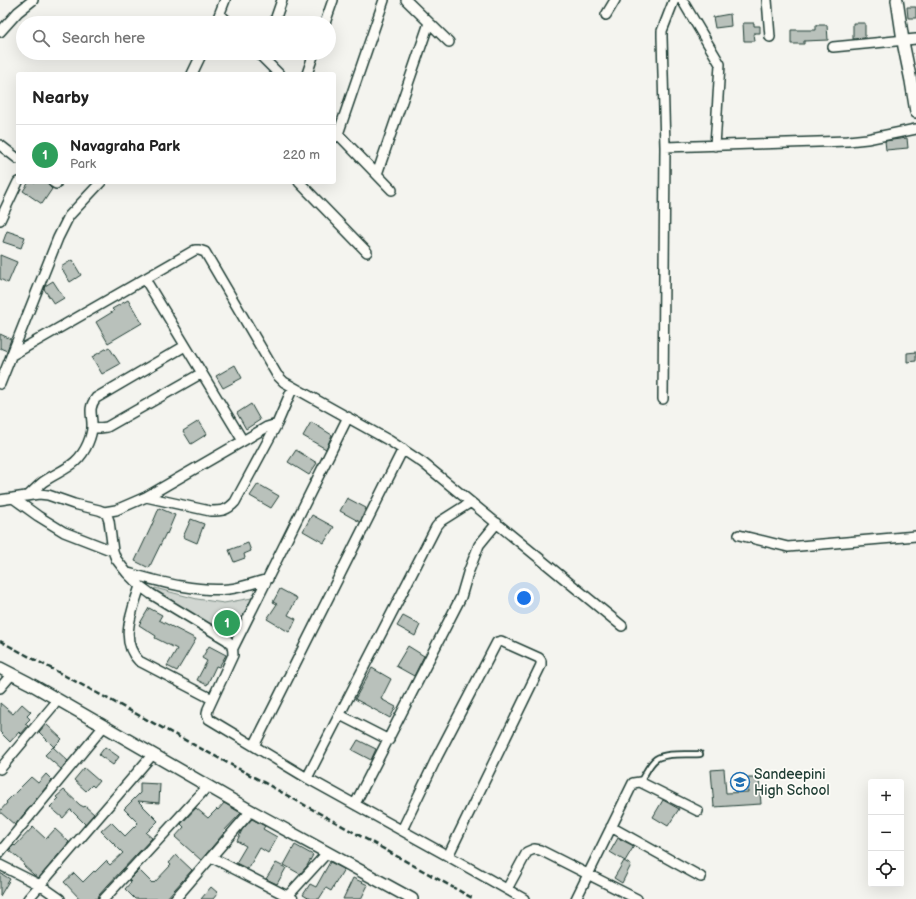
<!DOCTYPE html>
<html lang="en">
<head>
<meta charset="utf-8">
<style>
  body { margin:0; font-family:"Balsamiq Sans",sans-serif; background:#f6f6f6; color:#222 }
  .controls { position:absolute; right:12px; bottom:12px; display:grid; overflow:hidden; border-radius:4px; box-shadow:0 4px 16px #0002 }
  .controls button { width:36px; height:36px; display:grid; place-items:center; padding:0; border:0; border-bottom:1px solid #e0e0e0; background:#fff; color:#222; font:20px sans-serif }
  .you { position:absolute; left:524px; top:598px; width:14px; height:14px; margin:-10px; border:3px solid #fff; border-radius:50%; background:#1a73e8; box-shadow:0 0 0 6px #1a73e833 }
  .badge { display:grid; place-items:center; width:26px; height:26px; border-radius:50%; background:#1f6fb2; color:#fff; font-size:13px; font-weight:700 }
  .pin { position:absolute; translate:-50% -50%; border:2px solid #fff; box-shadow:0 1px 4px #0006 }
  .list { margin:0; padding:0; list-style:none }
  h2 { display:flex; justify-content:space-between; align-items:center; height:52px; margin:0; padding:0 16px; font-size:17px }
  h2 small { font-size:13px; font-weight:400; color:#767676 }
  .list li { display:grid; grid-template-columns:26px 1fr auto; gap:12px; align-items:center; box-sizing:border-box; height:60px; padding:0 16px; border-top:1px solid #e0e0e0 }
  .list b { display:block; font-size:15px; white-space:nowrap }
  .list p { margin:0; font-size:13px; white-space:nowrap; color:#767676 }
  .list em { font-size:13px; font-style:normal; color:#767676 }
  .icon { flex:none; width:22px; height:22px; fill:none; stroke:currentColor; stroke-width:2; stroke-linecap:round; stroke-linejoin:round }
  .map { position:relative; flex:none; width:916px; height:899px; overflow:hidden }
  .search { position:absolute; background:#fff; box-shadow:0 4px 16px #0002; left:16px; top:16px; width:320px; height:44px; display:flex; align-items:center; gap:10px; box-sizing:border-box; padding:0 14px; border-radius:22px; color:#767676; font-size:15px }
  .panel { position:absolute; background:#fff; box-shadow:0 4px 16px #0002; left:16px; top:72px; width:320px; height:112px; border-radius:4px }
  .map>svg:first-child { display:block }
</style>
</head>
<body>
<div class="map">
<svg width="916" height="899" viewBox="0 0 916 899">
  <rect width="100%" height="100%" fill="#f4f4ef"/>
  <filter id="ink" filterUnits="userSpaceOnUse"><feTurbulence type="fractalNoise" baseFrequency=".025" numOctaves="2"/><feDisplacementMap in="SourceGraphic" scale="8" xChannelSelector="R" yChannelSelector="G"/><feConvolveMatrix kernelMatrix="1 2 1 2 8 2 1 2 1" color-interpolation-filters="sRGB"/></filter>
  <g filter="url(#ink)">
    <path fill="#d1d6d1" stroke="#788a82" d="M155 588 197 599 224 603 263 596 241 644 151 594Z"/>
    <path fill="#b9c1bb" stroke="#1f3d34" d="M907 7H916V18H908Z
      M730 14 731 26 715 28 713 17Z
      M743 23H754V26H760V33H754L755 41H744Z
      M853 23H865V38L853 39Z
      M816 25H827L828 40 804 41V44H791V30H816Z
      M907 138 908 148 886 150 885 141Z
      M29 182H47L48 185 52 189 42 204 23 191Z
      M7 231 25 237 21 248 3 242Z
      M0 255 17 262 8 283 0 279Z
      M72 260 81 275 70 282 61 267Z
      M53 281 64 298 54 304 44 289 45 286Z
      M128 300 142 323 108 343 96 322 114 311 112 309Z
      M0 334 11 339 7 351 0 348Z
      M109 347 120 364 102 374 92 357Z
      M916 352V361L907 362V353Z
      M235 365 242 378 223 388 216 376Z
      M251 404 260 420 246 429 237 413Z
      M199 421 207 434 191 444 183 431Z
      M311 422 332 435 326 449 303 436Z
      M296 450 317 463 309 475 288 462Z
      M258 484 279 496 271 508 250 496Z
      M347 498 366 508 360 522 340 511Z
      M159 508 175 515 167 534 166 533 149 568 135 561 151 527Z
      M312 515 334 527 324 543 303 531Z
      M191 519 204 524 197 543 183 537Z
      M248 543 251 551 244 554 245 558 234 562 229 550Z
      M280 589 297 598 288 615 296 619 292 628 289 632 267 619 277 604 273 602Z
      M149 608 162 615 159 620 196 639 177 671 167 666 177 649 155 638 156 636 139 625Z
      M403 616 420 625 415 636 397 626Z
      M209 646 226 655 219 667 216 666 207 685 197 680 207 661 202 658Z
      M408 646 424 656 414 676 396 666Z
      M372 668 391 679 381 699 396 707 390 718 355 699Z
      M0 703 13 714 22 704 31 712 27 716 30 719 25 724 28 726 21 734 19 732 10 742 0 732Z
      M46 724 62 739 54 747 39 732Z
      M358 740 376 749 371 760 352 750Z
      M53 747 68 761 61 769 45 755Z
      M105 747 119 757 113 765 99 755Z
      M84 768 99 781 94 787 92 785 86 791 74 780Z
      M724 769 726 793 748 792 747 778H759L761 804 714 807 711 770Z
      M46 774 52 780 15 825 0 812V811L7 803 6 802 31 777 38 783Z
      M140 783 160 784 159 803 138 801 158 821 146 833 152 838 108 885 99 895 98 899H80L64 882 74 873 83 882 94 871 95 872 106 861 110 865 123 853 101 831 111 822 125 836 138 823 124 809 140 793Z
      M64 790 80 805 84 807 85 806 94 814 85 824 71 810H70L63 818 50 807 58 799 56 797Z
      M663 800 679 809 668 826 653 817Z
      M224 803 241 813 223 832 224 833 201 860 175 837 184 827 181 824 196 808 208 818 217 809 218 810Z
      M252 819 265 826 263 829 277 837 268 853 260 848 248 869 236 863 246 846 237 841 242 830Z
      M33 827 46 839 55 829 69 842 39 878 34 875 23 865 24 863 9 850 14 845 15 846Z
      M618 838 634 846 625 861 610 852Z
      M295 845 313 855 307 866 300 874 284 865Z
      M176 855 192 870 166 899H135L125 889 131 882 129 880 139 870 152 883 153 882 154 883 171 865 169 863Z
      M624 861 631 865 622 883 614 878Z
      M330 862 344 869 331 891 326 888 319 899H310L303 895 310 884 316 887Z
      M276 863 286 868 277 884 266 879Z
      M0 873 10 879 0 896Z
      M353 878 368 885 361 899H343Z
      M211 887 218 893 213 899H201Z"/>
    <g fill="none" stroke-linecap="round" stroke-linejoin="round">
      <g stroke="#1f3d34" stroke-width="8">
        <path id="service" d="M640 782C645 775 649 764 656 759 666 752 689 755 700 754"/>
      </g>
      <g stroke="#1f3d34" stroke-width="12">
        <path id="minor" d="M406 0 449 42
          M682 0 720 64 715 146
          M767 0 770 37
          M220 14 229 23
          M606 15 615 0
          M216 23 225 0
          M274 23 282 0
          M325 23 333 0
          M0 32 18 12 33 0
          M833 47 916 39
          M258 53 279 74
          M192 74 202 53
          M307 74 314 53
          M335 131 392 190
          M334 138 338 134 384 0
          M0 145 18 159
          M665 147 848 141 867 139 916 129
          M377 174 429 23
          M53 182 56 184
          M299 182 367 252
          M0 220 18 182
          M145 279 243 441
          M12 355 195 250H199L205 252 277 375 284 382 390 441 423 463 622 626
          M0 384 58 238 69 216 101 182
          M663 399 665 147 662 37V31L674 0
          M92 427 100 428 107 427 202 373
          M29 495C33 491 38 486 43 482 62 469 78 467 88 443 90 438 92 432 92 428 93 416 87 409 96 398L185 346
          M146 497 210 511C221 511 227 511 235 502L277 424 293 387
          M13 498 38 516 64 532 113 551
          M0 500 39 494 48 495 74 504 99 510 104 512 107 515 109 521 113 551 116 559 127 573 140 586 151 594 227 640C232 644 233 648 233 655L208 709 207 714 209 719 307 778 448 856 524 899
          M104 512 116 510 146 497 267 427 277 424
          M739 535 788 547 916 536
          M128 573C161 582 195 592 229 589 241 588 256 582 268 579
          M140 586C133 610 118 640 139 661L212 699
          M233 648 348 417
          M0 688 12 674
          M340 715 389 740
          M254 746 403 449
          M0 769 58 700
          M307 778 436 527 441 521 471 502
          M355 804 461 597 468 573 479 545 497 523
          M611 827 701 877
          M402 830 437 757 497 642 501 641 539 658 541 661V665L448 856
          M0 852 104 726
          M211 857 293 899
          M0 865 40 885 60 899
          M507 889 527 852 534 849 540 850 637 899
          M28 899 153 754
          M104 899 208 786
          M175 899 251 811
          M285 899 327 853
          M576 899 633 783 640 782 698 811"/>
      </g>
      <g stroke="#1f3d34" stroke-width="14">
        <path id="tertiary" d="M897 0 904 47 911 81 916 112
          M0 668 29 683 246 808 412 899"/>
      </g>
      <use href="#service" stroke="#fdfcf7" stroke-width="4.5"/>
      <use href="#minor" stroke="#fdfcf7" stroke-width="9"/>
      <use href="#tertiary" stroke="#fdfcf7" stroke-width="11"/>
      <path stroke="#1f3d34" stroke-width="2.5" stroke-dasharray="6 3" stroke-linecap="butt" d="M0 641 254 777 474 899"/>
    </g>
  </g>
  <defs>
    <g id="school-ring" transform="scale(1)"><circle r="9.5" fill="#fdfcf7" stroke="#1f6fb2" stroke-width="1.5"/><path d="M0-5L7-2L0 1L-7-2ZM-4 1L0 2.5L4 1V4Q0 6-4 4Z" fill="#1f6fb2"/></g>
  </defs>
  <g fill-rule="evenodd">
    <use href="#school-ring" x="740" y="782"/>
  </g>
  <g text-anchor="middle" stroke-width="3.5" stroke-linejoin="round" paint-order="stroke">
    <g font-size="14" fill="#1f3d34" stroke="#fdfcf7" text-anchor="start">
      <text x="754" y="779">Sandeepini<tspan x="754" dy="16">High School</tspan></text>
    </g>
  </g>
</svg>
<div class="controls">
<button>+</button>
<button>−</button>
<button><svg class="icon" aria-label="locate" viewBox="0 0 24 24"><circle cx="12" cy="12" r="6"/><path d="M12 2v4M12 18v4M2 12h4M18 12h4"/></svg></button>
</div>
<div class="you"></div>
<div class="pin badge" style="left:227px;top:623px;background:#2e9e5b">1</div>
<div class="search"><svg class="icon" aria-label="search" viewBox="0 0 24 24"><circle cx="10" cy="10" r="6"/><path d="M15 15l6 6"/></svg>Search here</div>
<section class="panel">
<h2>Nearby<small></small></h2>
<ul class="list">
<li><span class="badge" style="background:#2e9e5b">1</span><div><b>Navagraha Park</b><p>Park</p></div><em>220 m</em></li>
</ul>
</section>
</div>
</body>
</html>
